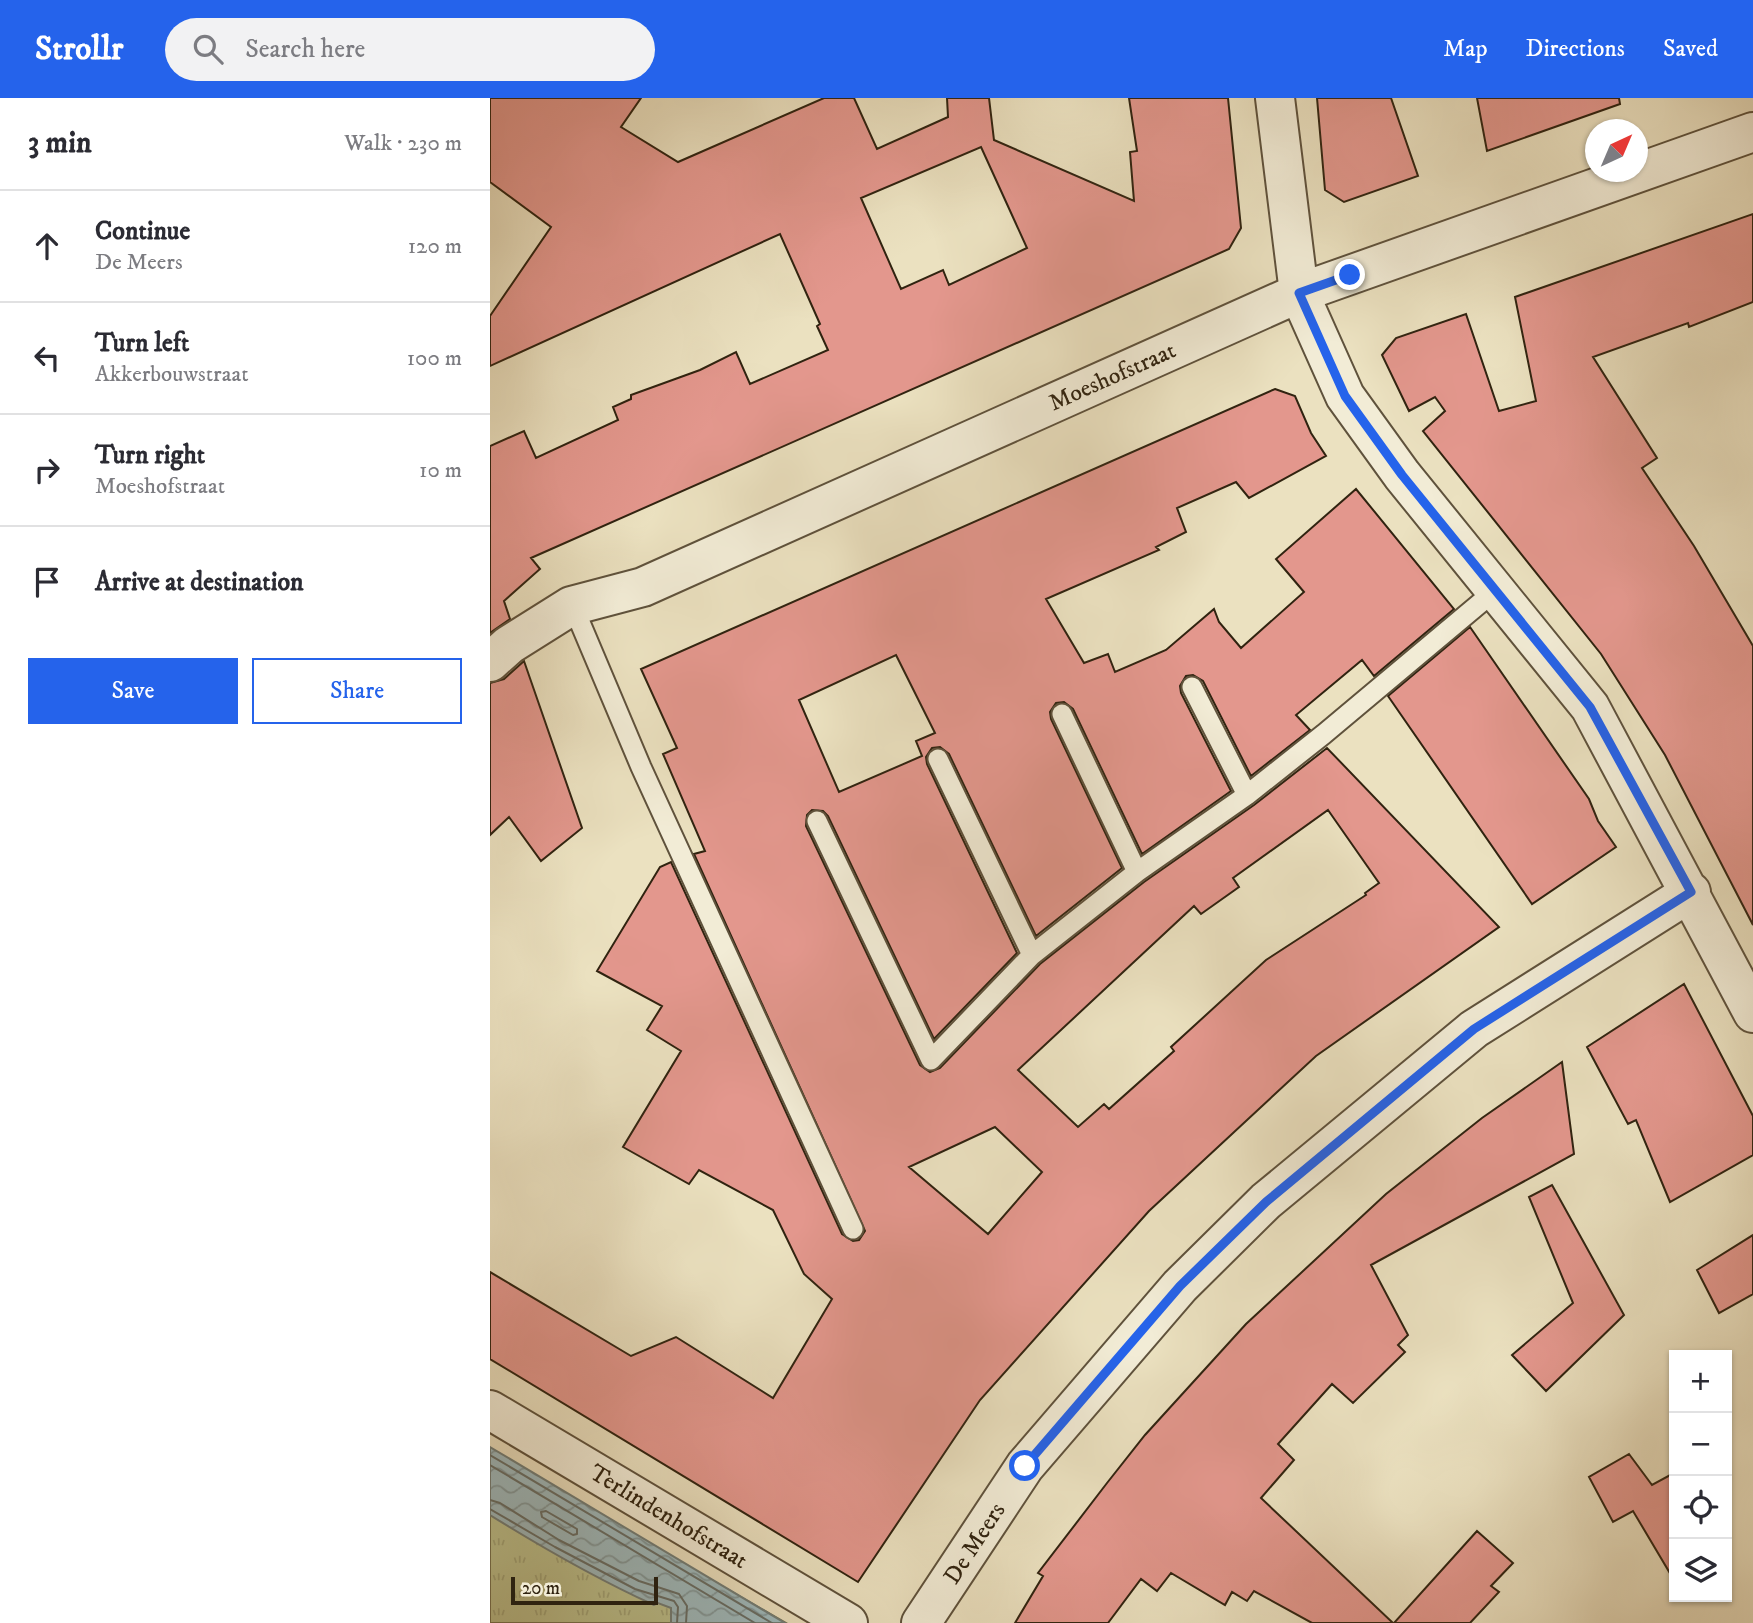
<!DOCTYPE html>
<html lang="en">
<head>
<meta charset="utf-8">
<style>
  body { margin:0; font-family:"IM FELL DW Pica",serif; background:#f2f2f3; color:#2b2b33 }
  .controls { position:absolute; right:21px; bottom:21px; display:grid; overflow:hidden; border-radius:0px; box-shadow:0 2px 5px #0004 }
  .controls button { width:63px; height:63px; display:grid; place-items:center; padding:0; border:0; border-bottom:2px solid #e1e1e2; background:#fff; color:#2b2b33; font:35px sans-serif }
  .compass { position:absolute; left:1095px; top:21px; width:63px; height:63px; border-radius:50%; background:#fff; box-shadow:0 2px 5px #0004; rotate:44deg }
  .scale { position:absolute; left:21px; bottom:18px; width:147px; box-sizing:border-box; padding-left:7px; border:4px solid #302310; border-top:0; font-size:19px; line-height:24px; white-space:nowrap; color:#302310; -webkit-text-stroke:5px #f2ecd6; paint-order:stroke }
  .stop { position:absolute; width:21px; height:21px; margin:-16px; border:5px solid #2563eb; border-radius:50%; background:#fff }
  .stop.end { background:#2563eb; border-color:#fff; box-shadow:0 2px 7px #0008 }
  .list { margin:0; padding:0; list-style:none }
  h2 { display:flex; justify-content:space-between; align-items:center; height:91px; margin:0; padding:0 28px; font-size:30px }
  h2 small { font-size:23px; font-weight:400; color:#7c7c81 }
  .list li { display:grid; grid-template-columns:46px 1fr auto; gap:21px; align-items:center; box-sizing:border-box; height:112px; padding:0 28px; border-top:2px solid #e1e1e2 }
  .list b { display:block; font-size:26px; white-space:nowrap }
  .list p { margin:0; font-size:23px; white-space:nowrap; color:#7c7c81 }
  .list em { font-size:23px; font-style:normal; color:#7c7c81 }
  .actions { display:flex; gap:14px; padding:21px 28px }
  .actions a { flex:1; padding:16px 0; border:2px solid #2563eb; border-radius:0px; text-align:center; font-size:24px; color:#2563eb }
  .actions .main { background:#2563eb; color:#fff }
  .icon { flex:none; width:38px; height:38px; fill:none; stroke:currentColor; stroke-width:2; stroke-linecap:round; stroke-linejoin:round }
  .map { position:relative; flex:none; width:1263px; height:1525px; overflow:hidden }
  header { display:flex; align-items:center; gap:42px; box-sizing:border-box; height:98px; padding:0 35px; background:#2563eb; color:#fff }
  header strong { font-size:33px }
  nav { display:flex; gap:38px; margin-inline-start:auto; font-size:24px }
  .search { width:490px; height:63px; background:#f2f2f3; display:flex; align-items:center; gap:18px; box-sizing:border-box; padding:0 24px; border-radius:38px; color:#7c7c81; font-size:26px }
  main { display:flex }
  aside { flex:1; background:#fff }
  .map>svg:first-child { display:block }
</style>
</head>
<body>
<header>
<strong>Strollr</strong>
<div class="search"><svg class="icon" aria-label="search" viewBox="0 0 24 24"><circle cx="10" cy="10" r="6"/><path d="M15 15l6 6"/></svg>Search here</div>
<nav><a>Map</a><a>Directions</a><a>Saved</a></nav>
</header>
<main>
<aside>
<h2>3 min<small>Walk · 230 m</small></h2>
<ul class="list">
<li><svg class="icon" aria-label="ahead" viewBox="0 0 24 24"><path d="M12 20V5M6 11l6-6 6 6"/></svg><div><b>Continue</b><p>De Meers</p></div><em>120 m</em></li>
<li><svg class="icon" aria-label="left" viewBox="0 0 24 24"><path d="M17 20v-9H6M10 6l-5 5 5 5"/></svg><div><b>Turn left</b><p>Akkerbouwstraat</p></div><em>100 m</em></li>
<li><svg class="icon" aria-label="right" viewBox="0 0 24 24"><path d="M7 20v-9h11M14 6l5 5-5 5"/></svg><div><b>Turn right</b><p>Moeshofstraat</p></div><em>10 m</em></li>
<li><svg class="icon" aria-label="arrive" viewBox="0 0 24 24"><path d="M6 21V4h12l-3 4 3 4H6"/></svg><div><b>Arrive at destination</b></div></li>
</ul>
<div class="actions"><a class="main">Save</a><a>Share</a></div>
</aside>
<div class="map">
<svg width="1263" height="1525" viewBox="0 0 1263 1525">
  <defs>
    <pattern id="park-tufts" width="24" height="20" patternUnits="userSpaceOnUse" patternTransform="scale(1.75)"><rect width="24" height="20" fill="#bcc28f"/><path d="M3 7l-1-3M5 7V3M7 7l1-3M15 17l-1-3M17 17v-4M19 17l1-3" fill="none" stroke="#a2a67a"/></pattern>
    <pattern id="water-waves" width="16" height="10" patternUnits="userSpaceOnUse" patternTransform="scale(1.75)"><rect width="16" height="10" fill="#9ebabe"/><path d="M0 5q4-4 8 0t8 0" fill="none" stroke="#819799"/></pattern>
  </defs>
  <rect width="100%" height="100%" fill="#ebe1c0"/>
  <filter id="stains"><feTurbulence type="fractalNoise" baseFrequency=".00286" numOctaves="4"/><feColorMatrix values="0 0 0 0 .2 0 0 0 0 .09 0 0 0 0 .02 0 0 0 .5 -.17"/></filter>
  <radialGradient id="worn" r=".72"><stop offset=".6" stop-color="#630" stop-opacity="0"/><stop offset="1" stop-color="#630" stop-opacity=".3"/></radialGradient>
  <path fill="url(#park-tufts)" stroke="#767250" stroke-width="2" d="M0 1354 296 1525H0Z"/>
  <path fill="url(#water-waves)" stroke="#727e78" stroke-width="2" d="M0 1349 295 1525H181V1510L168 1505 164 1507C107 1481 53 1450 0 1417Z"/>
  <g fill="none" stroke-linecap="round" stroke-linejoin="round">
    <path stroke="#676e67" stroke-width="2" d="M0 1357 282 1525
      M0 1367 265 1525
      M0 1402 10 1405 69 1442 149 1483 189 1496 197 1508 196 1525
      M0 1411 65 1449 145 1491 184 1503 188 1509 187 1525
      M56 1413 87 1431V1436L83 1437 52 1419 51 1414Z"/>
  </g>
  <path fill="#e3978d" stroke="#302310" stroke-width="2" fill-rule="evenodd" d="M0 0H151L131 29 188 64 334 0H364L387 51 458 19 457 0H499L504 42 644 103 640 54 647 53 639 0H738L751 130 739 151 41 460 50 471 14 503 20 521 0 535V348L34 333 46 360 128 322 123 309 141 301V297L210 272 246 254 260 286 338 252 327 228 330 226 290 136 0 268V218L61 129 0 84ZM491 49 537 150 459 187 453 172 411 191 371 100Z
    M827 0H901L928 78 854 104 835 92Z
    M987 0H1129L1130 6 997 53Z
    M1263 116V204L1199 229 1198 225 1103 259 1167 360 1152 370 1204 448 1263 548V827L1175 657 1111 556 933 333 955 313 945 299 919 313 892 257 906 240 976 216 1009 313 1046 303 1025 199Z
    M785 291 805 298 821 335 836 358 759 400 746 384 687 410 696 434 666 449 669 452 556 501 594 565 618 556 625 574 676 552 724 511 729 524 751 550 814 494 786 461 866 391 964 511 884 578 872 562 806 617 820 632 761 678 713 583 703 577 696 578 690 588 691 595 741 693 652 756 583 611 574 604 566 605 560 614 561 621 632 770 546 838 459 656 450 649 442 650 436 659 437 666 527 855 444 941 338 718 333 713 322 712 317 717 316 728 430 967 440 974 450 970 550 866 654 784 764 707 837 650 1009 829 826 958 659 1113 490 1302 368 1484 0 1261V1174L141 1258 186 1239 283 1300 342 1201 314 1176 283 1112 209 1072 199 1086 133 1049 191 953 157 932 172 908 107 873 170 769 181 764 352 1136 363 1143 369 1142 375 1133 204 756 215 753 173 656 187 650 151 571ZM406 557 445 635 426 643 432 658 349 694 309 602ZM838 712 889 785 875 795 876 797 776 862 681 949 684 953 619 1011 614 1006 588 1029 528 972 704 808 711 816 749 789 743 780ZM505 1029 552 1074 498 1136 419 1069Z
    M980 529 1099 701 1108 723 1126 749 1042 806 898 598Z
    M34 563 92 730 51 763 19 719 0 737V585L14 581Z
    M1194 886 1263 1018V1057L1180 1104 1146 1022 1138 1026 1097 949Z
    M1072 964 1084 1056 881 1167 918 1237 908 1247 915 1254 863 1305 842 1286 788 1346 804 1362 771 1400 903 1525H822L764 1493 757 1503 742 1494 735 1507 681 1475 667 1493 651 1481 618 1525H525L553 1478 548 1475 617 1385 655 1337 756 1226 896 1096 992 1020Z
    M1062 1087 1134 1217 1056 1293 1022 1257 1083 1205 1039 1099Z
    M1263 1137V1196L1229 1215 1207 1172Z
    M1139 1356 1162 1387 1184 1375V1482L1143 1413 1123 1424 1099 1379Z
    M987 1433 1023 1465 1001 1488 1009 1494 980 1525H904Z"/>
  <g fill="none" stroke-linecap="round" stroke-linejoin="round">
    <g stroke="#5f523c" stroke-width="23">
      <path id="service" d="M83 508 151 669 363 1131
        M702 589 757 697
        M572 616 647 774
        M448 661 542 857
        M327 723 441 962 542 857 647 774 757 697 834 636 1007 491"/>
    </g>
    <g stroke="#5f523c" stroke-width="42">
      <path id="minor" d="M785 0 809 195 855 298 912 377 1100 609 1263 915
        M0 564 19 547 81 508 153 489 809 195 1263 34
        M0 1312 358 1525
        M431 1525 535 1368 690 1188 776 1103 984 931 1201 794"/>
    </g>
    <use href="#service" stroke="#f2ecd6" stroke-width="19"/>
    <use href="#minor" stroke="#f2ecd6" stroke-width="38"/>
  </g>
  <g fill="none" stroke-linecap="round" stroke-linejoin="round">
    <path stroke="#2563eb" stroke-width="9" d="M535 1368 690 1188 776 1104 984 931 1201 794 1100 609 912 377 855 298 809 195 860 177"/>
  </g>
  <g text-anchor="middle" stroke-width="6" stroke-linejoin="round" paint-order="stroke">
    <g font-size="24" fill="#302310" stroke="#f2ecd6">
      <text transform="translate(622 278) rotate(-24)" y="8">Moeshofstraat</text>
      <text transform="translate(179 1418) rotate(31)" y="8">Terlindenhofstraat</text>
      <text transform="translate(484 1445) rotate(-57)" y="8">De Meers</text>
    </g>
  </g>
  <rect width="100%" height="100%" filter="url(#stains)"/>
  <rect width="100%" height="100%" fill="url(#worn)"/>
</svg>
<div class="controls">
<button>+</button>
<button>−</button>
<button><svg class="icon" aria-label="locate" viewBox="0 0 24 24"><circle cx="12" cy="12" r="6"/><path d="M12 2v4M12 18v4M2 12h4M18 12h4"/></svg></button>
<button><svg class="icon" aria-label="layers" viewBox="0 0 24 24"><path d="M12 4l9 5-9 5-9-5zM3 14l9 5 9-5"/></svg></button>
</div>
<svg class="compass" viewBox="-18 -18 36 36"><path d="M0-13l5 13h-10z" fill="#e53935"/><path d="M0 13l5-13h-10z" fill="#7c7c81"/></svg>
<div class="scale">20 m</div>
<div class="stop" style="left:535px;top:1368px"></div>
<div class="stop end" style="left:860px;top:177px"></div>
</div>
</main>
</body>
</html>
